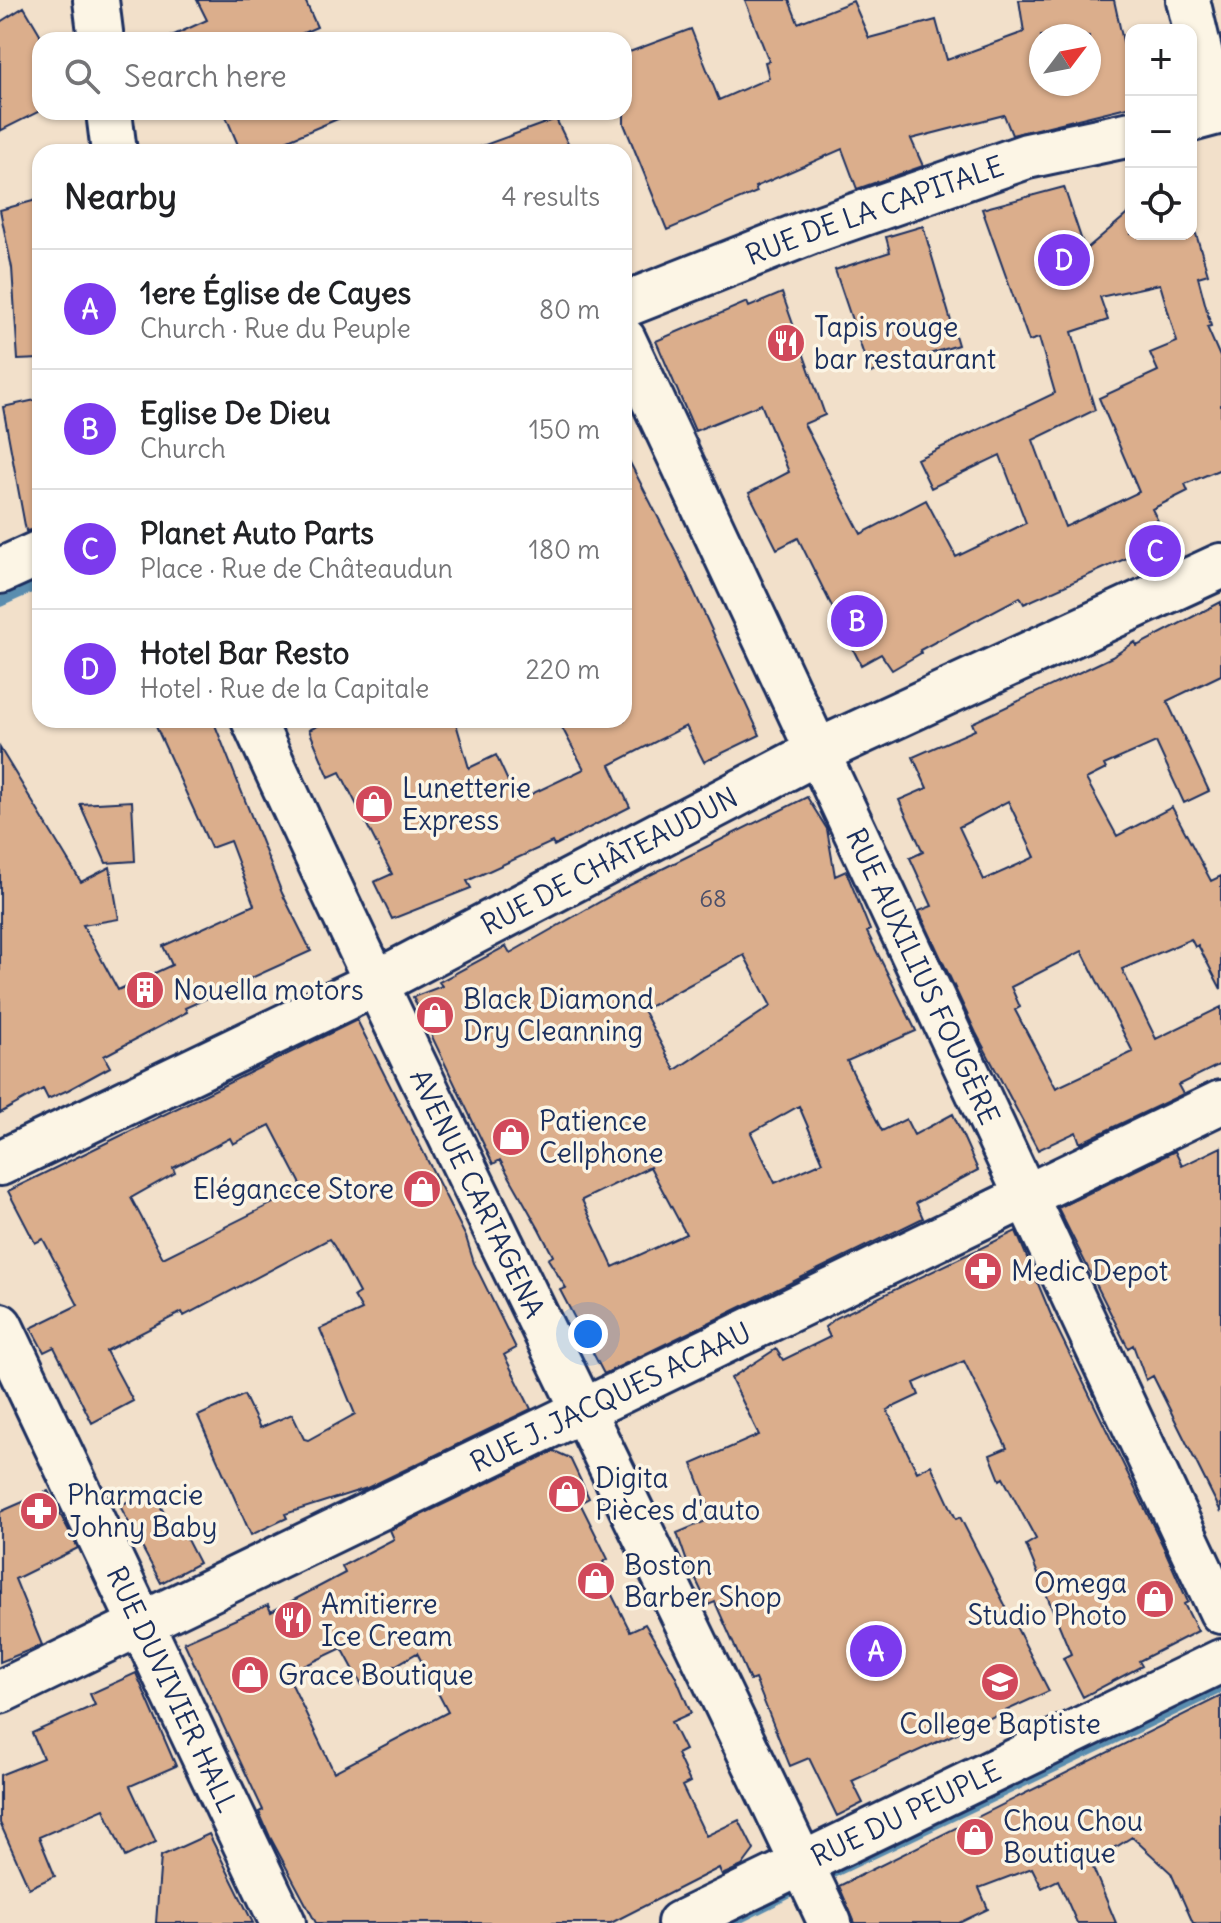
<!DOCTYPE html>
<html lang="en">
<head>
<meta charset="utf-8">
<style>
  body { margin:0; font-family:Delius,sans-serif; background:#f2f2f2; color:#202124 }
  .controls { position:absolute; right:24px; top:24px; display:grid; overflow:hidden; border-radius:16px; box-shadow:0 2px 6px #0004 }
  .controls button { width:72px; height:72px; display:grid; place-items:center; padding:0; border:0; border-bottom:2px solid #e0e0e0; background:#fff; color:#202124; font:40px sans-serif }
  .compass { position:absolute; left:1029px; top:24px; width:72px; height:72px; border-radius:50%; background:#fff; box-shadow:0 2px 6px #0004; rotate:58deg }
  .you { position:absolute; left:588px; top:1334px; width:28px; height:28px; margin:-20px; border:6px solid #fff; border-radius:50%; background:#1a73e8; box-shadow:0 0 0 12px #1a73e833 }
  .badge { display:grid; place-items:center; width:52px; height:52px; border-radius:50%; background:#7c3aed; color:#fff; font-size:26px; font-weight:700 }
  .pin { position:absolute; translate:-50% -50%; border:4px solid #fff; box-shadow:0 2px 8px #0006 }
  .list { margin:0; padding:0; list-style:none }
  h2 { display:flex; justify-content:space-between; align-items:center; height:104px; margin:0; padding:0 32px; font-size:34px }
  h2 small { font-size:26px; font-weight:400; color:#757577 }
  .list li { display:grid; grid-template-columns:52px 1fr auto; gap:24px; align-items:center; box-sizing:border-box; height:120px; padding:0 32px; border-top:2px solid #e0e0e0 }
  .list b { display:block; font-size:30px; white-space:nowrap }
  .list p { margin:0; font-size:26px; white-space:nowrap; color:#757577 }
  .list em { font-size:26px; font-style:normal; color:#757577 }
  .icon { flex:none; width:44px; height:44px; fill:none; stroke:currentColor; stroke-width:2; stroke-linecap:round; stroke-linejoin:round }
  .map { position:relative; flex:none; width:1221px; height:1923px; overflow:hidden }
  .search { position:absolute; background:#fff; box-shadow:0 2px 6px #0004; left:32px; top:32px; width:600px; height:88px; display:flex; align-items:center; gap:20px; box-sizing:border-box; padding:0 28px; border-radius:24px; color:#757577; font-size:30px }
  .panel { position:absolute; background:#fff; box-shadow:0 2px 6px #0004; left:32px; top:144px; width:600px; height:584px; border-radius:24px }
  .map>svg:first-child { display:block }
</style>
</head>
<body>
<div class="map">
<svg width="1221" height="1923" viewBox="0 0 1221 1923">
  <rect width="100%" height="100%" fill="#f2e0ca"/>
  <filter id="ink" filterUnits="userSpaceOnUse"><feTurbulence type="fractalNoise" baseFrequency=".0125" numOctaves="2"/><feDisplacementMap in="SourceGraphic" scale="16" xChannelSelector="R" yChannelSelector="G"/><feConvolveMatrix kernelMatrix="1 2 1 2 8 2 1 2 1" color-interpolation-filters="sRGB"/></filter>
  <g filter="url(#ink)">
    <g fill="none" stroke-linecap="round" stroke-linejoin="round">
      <path stroke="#5a8daf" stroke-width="10" d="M0 602 40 584
        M818 1880 1221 1688
        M730 1923 800 1888"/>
    </g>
    <path fill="#dbae8c" stroke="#1b2f5e" stroke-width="2" fill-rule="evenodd" d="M197 0H305L317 27 287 40H163L207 20Z
      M745 0H789L798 23 853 1 869 38 936 20 947 60 1024 32 1019 0H1114L1131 78V106L1012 135 1004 115 911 139 923 166 857 189 842 149 755 187 757 192 667 230 624 124V54L691 29 719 100 769 78 765 62 769 61ZM1041 36H1089V84H1041Z
      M24 7 40 34V111L0 131V22Z
      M224 112H354L260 152H241Z
      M556 119 572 152H474V149Z
      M1064 187 1085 250 1131 211V234H1196L1208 274 1198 277 1211 326 1207 327 1221 359V469L1185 484 1188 491 1152 509 1172 549 1144 565 1138 553 1024 604 1020 597 920 650 921 653 892 670 881 654 861 665 798 538 777 549 749 493 789 472 761 404 695 431 656 341 747 302 749 307 782 293 825 415 804 424 861 534 926 500 956 557 1026 523 1000 455 931 488 917 459 1055 393 1039 338 1029 341 982 209ZM1160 284 1177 342 1150 353 1158 371 1099 398 1139 492 1065 527 1033 440 1095 410 1072 332 1108 320 1100 297Z
      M40 199V359L18 360 12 268 0 210Z
      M923 226 958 345 870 373 835 270 890 252 886 237Z
      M40 399V528L26 531 3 407Z
      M624 451 676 552 760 735 704 762 686 726 610 765 630 807 554 846 552 842 467 881 471 888 392 919 374 882 392 874 340 772 329 777 309 730 330 720H455L469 768 496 755 517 801 584 769 558 720H624Z
      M1221 602V675L1167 701 1209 791 1184 803 1156 742 1104 765 1106 769 1086 779 1117 836 1172 807 1211 881 1221 876V989L1198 945 1195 947 1191 939 1122 969 1156 1039 1221 1007V1064L1178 1085 1183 1094 1080 1143 1076 1132 1038 1150 976 1033 919 911 932 906 910 858 923 852 899 800 927 788 913 757 975 730 972 723 1112 657 1135 642 1137 646ZM1008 801 1035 857 984 880 959 827ZM1082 951 1133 1052 1056 1088 1015 1010 1020 1007 1011 987Z
      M153 720H213L282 893 311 951 185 1008 187 1012 104 1056 110 1067 68 1090 48 1099 43 1089 0 1113V748L81 882 110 867 119 919 83 925 118 990 172 965 163 946 254 905 230 841 211 848Z
      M807 797 827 829 835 876 846 871 870 930 867 932 916 1031 847 1061 882 1131 906 1119 914 1135 953 1114 978 1170 916 1203 923 1218 604 1374 560 1290 566 1288 548 1259 553 1256 539 1229 500 1160 493 1164 413 997 442 986 439 982 506 946 510 953 626 887ZM744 955 771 1006 675 1070 643 1010ZM799 1106 823 1162 775 1183 751 1133ZM650 1167 686 1234 613 1267 582 1200Z
      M132 801 135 861 106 863 80 804Z
      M357 1020 466 1237 474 1263 516 1348 504 1355 531 1409 367 1488 285 1514 287 1518 251 1535 198 1416 244 1395 260 1428 292 1414 304 1439 308 1440 355 1414 320 1329 362 1310 354 1296 359 1293 334 1246 329 1239 184 1316 182 1312 106 1351 133 1401 92 1423 54 1347 44 1352 31 1328 78 1305 43 1239 35 1243 8 1191ZM270 1125 303 1188 163 1258 131 1198 175 1173 173 1168 230 1138 233 1144Z
      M1221 1147V1512L1153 1376 1146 1380 1133 1345 1128 1348 1058 1208 1175 1151 1182 1166Z
      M1016 1231 1054 1322 1164 1548 1188 1602 1184 1604 1198 1631 1139 1661 1142 1666 1083 1697 1063 1658 1071 1654 1026 1545 1036 1539 1003 1478 1000 1480 990 1455 1007 1448 964 1361 914 1383 919 1395 887 1410 917 1472 931 1465 956 1519 960 1517 1049 1691 852 1781 863 1803 837 1816 809 1758 790 1766 755 1679 750 1681 715 1602 708 1605 686 1559 677 1533 713 1518 692 1464 759 1435 731 1378 776 1349 783 1360 830 1337 825 1327 836 1318Z
      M554 1451 570 1458 589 1498 580 1503 608 1559 603 1562 615 1582 608 1587 630 1631 645 1624 675 1675 691 1713 671 1722 685 1750 677 1754 690 1782 682 1786 706 1836 739 1820 754 1850 742 1866 722 1875 719 1868 611 1923H316L270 1837 259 1812 263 1810 184 1642 268 1605 271 1612 345 1573 342 1566 394 1539 390 1530ZM342 1648 362 1685 417 1653 448 1712 334 1772 287 1674Z
      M150 1489 175 1531 181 1528 199 1563 161 1583 120 1506Z
      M48 1491 78 1548 15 1579 42 1645 0 1662V1512Z
      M136 1673 176 1766 130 1786 156 1842 125 1857 104 1809 39 1837 55 1876 29 1888 0 1823V1775L43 1758 32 1733 95 1705 90 1694Z
      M1221 1696V1923H1193L1171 1873 1132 1837 1091 1863 1116 1923H1077L1058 1880 1042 1888 1032 1868 979 1888 988 1909 959 1923H855L839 1886Z
      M209 1834 253 1923H156L161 1856Z"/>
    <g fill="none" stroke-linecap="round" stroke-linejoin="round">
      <g stroke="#1b2f5e" stroke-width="48">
        <g id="street">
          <path d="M1188 0 1215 113"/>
          <path id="s1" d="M624 339 1221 1612"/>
          <path id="s2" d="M253 720C438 1124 641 1521 830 1923"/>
          <path id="s3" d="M0 1692 1221 1102"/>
          <path id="s4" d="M679 1923 1221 1661"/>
        </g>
      </g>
      <g stroke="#1b2f5e" stroke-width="50">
        <g id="secondary">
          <path d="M96 0 101 40"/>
          <path d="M109 112 114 152"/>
          <path d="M1191 119 1221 111"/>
          <path id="s5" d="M624 305 809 232 1027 156 1131 134"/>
          <path d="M0 571 40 553"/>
          <path id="s6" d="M0 1163 374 984 817 752 1221 566"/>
          <path id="s7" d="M0 1326 283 1923"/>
        </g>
      </g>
      <use href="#street" stroke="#fcf5e5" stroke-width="42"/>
      <use href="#secondary" stroke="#fcf5e5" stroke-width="44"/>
    </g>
  </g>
  <defs>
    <g id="restaurant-disc" transform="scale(2)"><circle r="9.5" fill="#d1495b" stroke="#fcf5e5"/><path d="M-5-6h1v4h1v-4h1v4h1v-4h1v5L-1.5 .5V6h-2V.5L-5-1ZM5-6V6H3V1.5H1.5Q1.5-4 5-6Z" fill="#fff"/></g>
    <g id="shop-disc" transform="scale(2)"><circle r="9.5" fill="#d1495b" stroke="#fcf5e5"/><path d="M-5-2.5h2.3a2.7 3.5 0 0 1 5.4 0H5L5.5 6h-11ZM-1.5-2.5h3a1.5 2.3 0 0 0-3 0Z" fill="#fff"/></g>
    <g id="building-disc" transform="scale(2)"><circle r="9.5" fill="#d1495b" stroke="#fcf5e5"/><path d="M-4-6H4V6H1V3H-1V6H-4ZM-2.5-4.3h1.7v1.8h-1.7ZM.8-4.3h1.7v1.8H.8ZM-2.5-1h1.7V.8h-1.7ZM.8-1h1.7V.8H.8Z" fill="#fff"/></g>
    <g id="pharmacy-disc" transform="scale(2)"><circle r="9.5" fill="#d1495b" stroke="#fcf5e5"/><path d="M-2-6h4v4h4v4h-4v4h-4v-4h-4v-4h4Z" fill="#fff"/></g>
    <g id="university-disc" transform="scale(2)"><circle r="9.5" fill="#d1495b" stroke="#fcf5e5"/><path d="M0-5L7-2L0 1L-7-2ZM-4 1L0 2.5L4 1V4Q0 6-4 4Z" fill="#fff"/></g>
  </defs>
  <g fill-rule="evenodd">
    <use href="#restaurant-disc" x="786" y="343"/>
    <use href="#shop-disc" x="374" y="804"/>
    <use href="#building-disc" x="145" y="990"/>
    <use href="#shop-disc" x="435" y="1015"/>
    <use href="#shop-disc" x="511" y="1137"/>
    <use href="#shop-disc" x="422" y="1189"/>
    <use href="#pharmacy-disc" x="983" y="1271"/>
    <use href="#shop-disc" x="567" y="1494"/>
    <use href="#pharmacy-disc" x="39" y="1511"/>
    <use href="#shop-disc" x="596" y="1581"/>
    <use href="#shop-disc" x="1155" y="1599"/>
    <use href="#restaurant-disc" x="293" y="1620"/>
    <use href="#shop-disc" x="250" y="1675"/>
    <use href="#university-disc" x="1000" y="1682"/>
    <use href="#shop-disc" x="975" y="1837"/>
  </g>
  <g text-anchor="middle" stroke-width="7" stroke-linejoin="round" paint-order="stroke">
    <g font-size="24" fill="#4b4f6a">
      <text x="713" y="907">68</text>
    </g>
    <g font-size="28" fill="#1b2f5e" stroke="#fcf5e5">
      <text dy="10" stroke="none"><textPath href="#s5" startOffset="268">RUE DE LA CAPITALE</textPath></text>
      <text dy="10" stroke="none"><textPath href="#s6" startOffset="680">RUE DE CHÂTEAUDUN</textPath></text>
      <text dy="10" stroke="none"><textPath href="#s1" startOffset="704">RUE AUXILIUS FOUGÈRE</textPath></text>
      <text dy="10" stroke="none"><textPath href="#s2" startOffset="524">AVENUE CARTAGENA</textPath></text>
      <text dy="10" stroke="none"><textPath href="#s3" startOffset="678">RUE J. JACQUES ACAAU</textPath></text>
      <text dy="10" stroke="none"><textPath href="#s7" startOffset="402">RUE DUVIVIER HALL</textPath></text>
      <text dy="10" stroke="none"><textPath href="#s4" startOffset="252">RUE DU PEUPLE</textPath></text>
    </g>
    <g font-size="28" fill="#1b2f5e" stroke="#fcf5e5" text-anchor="start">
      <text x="814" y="337">Tapis rouge<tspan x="814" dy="32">bar restaurant</tspan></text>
      <text x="402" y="798">Lunetterie<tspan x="402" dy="32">Express</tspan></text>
      <text x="173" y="1000">Nouella motors</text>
      <text x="463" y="1009">Black Diamond<tspan x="463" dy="32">Dry Cleanning</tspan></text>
      <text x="539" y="1131">Patience<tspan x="539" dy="32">Cellphone</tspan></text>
      <text x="394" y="1199" text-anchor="end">Elégancce Store</text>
      <text x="1011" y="1281">Medic Depot</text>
      <text x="595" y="1488">Digita<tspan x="595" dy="32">Pièces d'auto</tspan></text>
      <text x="67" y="1505">Pharmacie<tspan x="67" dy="32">Johny Baby</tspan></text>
      <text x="624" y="1575">Boston<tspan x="624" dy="32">Barber Shop</tspan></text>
      <text x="1127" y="1593" text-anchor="end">Omega<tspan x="1127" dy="32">Studio Photo</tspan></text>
      <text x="321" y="1614">Amitierre<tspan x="321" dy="32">Ice Cream</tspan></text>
      <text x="278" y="1685">Grace Boutique</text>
      <text x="1000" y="1734" text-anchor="middle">College Baptiste</text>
      <text x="1003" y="1831">Chou Chou<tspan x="1003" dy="32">Boutique</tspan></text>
    </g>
  </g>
</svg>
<div class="controls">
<button>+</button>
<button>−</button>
<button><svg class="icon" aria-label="locate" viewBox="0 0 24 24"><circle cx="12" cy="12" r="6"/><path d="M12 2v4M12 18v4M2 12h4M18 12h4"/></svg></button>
</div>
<svg class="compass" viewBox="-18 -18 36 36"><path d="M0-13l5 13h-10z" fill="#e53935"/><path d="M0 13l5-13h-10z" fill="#757577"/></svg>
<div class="you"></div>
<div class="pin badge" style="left:876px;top:1651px">A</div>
<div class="pin badge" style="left:857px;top:621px">B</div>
<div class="pin badge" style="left:1155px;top:551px">C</div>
<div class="pin badge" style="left:1064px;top:260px">D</div>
<div class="search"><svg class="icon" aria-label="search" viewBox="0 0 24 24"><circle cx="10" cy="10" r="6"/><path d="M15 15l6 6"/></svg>Search here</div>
<section class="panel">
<h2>Nearby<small>4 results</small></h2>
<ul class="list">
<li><span class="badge">A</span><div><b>1ere Église de Cayes</b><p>Church · Rue du Peuple</p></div><em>80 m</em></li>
<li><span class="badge">B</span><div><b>Eglise De Dieu</b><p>Church</p></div><em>150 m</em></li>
<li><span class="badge">C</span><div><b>Planet Auto Parts</b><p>Place · Rue de Châteaudun</p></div><em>180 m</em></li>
<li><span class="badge">D</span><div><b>Hotel Bar Resto</b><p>Hotel · Rue de la Capitale</p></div><em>220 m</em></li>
</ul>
</section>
</div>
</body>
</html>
